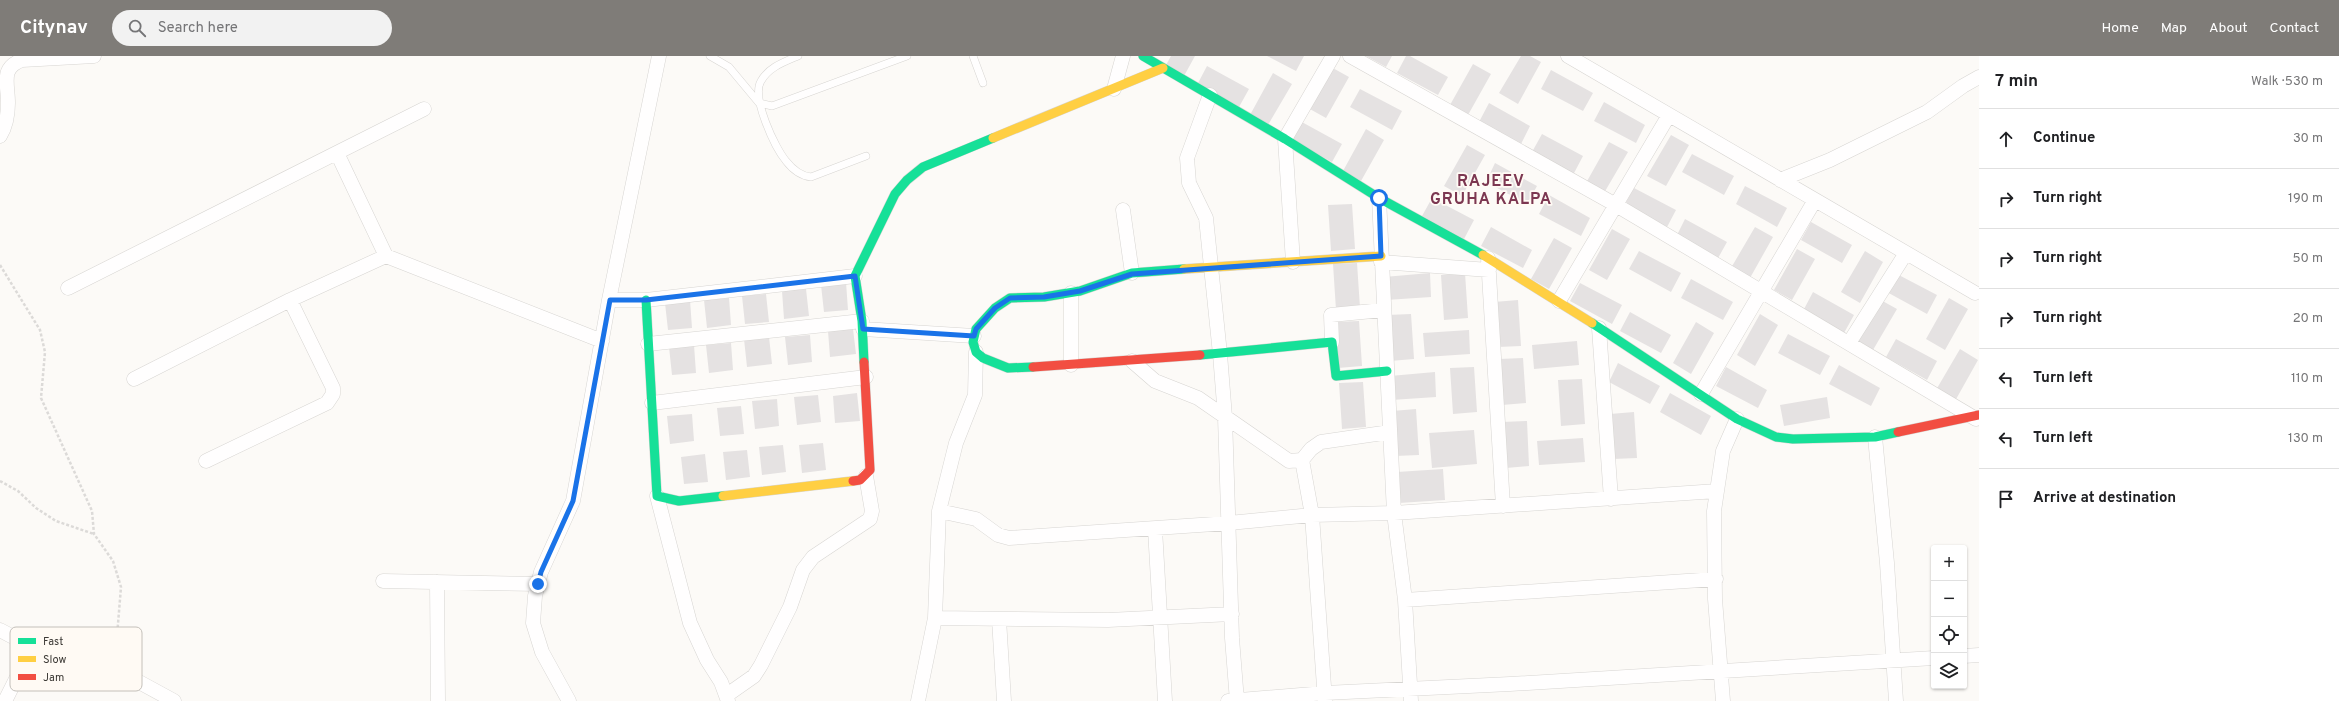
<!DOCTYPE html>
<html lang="en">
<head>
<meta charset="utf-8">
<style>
  body { margin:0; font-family:Overpass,sans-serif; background:#f2f2f2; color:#202124 }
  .controls { position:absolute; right:12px; bottom:12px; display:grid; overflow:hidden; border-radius:4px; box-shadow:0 1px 3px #0004 }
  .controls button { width:36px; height:36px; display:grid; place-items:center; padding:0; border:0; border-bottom:1px solid #e0e0e0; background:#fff; color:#202124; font:20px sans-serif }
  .stop { position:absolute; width:12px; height:12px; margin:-9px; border:3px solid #1a73e8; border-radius:50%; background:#fff }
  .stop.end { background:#1a73e8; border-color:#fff; box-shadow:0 1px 4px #0008 }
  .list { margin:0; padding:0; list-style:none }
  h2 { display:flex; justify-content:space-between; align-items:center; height:52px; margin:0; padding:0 16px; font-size:17px }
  h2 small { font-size:13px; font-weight:400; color:#757577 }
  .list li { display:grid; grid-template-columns:26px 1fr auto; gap:12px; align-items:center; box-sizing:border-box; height:60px; padding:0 16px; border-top:1px solid #e0e0e0 }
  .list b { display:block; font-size:15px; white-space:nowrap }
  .list em { font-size:13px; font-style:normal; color:#757577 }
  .icon { flex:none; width:22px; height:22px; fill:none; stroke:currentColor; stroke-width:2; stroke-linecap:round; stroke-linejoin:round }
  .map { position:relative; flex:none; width:1979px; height:645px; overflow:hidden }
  header { display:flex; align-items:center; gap:24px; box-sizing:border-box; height:56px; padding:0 20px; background:#7f7c78; color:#fff }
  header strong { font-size:19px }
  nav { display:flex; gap:22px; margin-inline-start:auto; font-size:14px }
  .search { width:280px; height:36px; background:#f2f2f2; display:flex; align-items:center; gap:10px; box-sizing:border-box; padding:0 14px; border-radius:22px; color:#757577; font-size:15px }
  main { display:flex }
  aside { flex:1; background:#fff }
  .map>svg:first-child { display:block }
</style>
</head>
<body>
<header>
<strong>Citynav</strong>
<div class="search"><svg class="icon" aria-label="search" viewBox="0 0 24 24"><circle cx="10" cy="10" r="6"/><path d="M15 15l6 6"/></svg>Search here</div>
<nav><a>Home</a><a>Map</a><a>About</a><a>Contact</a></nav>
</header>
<main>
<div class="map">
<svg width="1979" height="645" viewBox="0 0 1979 645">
  <rect width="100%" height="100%" fill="#fcfaf7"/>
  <path fill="#e5e2e2" d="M1171 0H1195L1184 20 1166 9Z
    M1267 0H1304L1296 15Z
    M1366 0H1392L1386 11Z
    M1406 0H1410L1448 21 1438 39 1397 17Z
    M1521 0H1530L1541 6 1518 48 1499 37Z
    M1473 8 1491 18 1468 59 1450 49Z
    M1207 10 1249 33 1239 51 1197 29Z
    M1331 11 1349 21 1326 62 1308 52Z
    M1551 14 1593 37 1583 55 1541 33Z
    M1273 17 1292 28 1268 69 1250 59Z
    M1360 33 1402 55 1392 74 1350 51Z
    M1604 46 1645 69 1636 87 1594 65Z
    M1489 47 1530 70 1521 88 1479 66Z
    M1300 65 1342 88 1332 106 1290 83Z
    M1366 73 1384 84 1361 125 1343 115Z
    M1542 78 1583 100 1573 119 1532 96Z
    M1671 79 1689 89 1666 130 1647 120Z
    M1609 86 1628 96 1604 137 1586 127Z
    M1467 89 1485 99 1462 140 1444 130Z
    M1692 98 1734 120 1724 139 1682 116Z
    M1495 107 1537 130 1527 148 1486 126Z
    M1745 130 1787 152 1777 171 1736 148Z
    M1634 132 1676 154 1666 173 1624 150Z
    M1549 139 1590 162 1581 180 1539 158Z
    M1432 142 1474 164 1464 183 1422 160Z
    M1352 148 1355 193 1331 195 1328 149Z
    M1685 163 1727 186 1717 204 1676 181Z
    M1811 166 1852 189 1842 207 1801 184Z
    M1491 171 1532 194 1523 212 1481 190Z
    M1755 171 1773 181 1750 222 1731 212Z
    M1612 173 1630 183 1607 224 1589 214Z
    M1554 182 1572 192 1549 233 1531 223Z
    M1797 193 1815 203 1792 244 1774 234Z
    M1639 195 1681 217 1671 236 1629 213Z
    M1865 195 1883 206 1860 247 1841 236Z
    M1357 207 1360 252 1336 254 1333 208Z
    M1430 217 1431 241 1386 244 1384 221Z
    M1465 217 1468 262 1444 264 1441 219Z
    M1895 217 1937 239 1927 258 1885 235Z
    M1691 223 1733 246 1723 264 1681 242Z
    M846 226 848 254 824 256 821 229Z
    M1580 227 1622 249 1612 268 1570 245Z
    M806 233 809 260 784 263 782 235Z
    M1813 236 1854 259 1844 277 1803 255Z
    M766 238 769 266 745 268 742 240Z
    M729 242 731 269 707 272 704 244Z
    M1949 242 1968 253 1945 294 1926 283Z
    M1879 243 1897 253 1873 294 1855 284Z
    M690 244 692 272 668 274 665 247Z
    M1518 244 1521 290 1498 291 1494 246Z
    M1630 256 1671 279 1661 297 1620 275Z
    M1411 258 1414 303 1390 305 1387 259Z
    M1760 258 1778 269 1755 310 1737 299Z
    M1359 265 1362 310 1338 312 1335 266Z
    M1696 266 1714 277 1691 318 1673 307Z
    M853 273 856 298 830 301 828 275Z
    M1469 274 1470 298 1425 301 1423 277Z
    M1788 278 1830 300 1820 319 1778 297Z
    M810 279 812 306 788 309 785 281Z
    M769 281 772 308 747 311 744 283Z
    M1896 283 1937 305 1927 324 1886 301Z
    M1577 285 1579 309 1534 313 1532 289Z
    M731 287 733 314 709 317 706 289Z
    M694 289 696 317 672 319 669 291Z
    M1960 293 1978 304 1955 345 1936 334Z
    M1523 302 1526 347 1502 349 1499 303Z
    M1618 307 1660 330 1650 348 1609 326Z
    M1839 309 1880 332 1871 350 1829 328Z
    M1474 311 1477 356 1453 358 1450 312Z
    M1726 311 1767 334 1758 352 1716 330Z
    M1435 316 1436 341 1391 344 1390 320Z
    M1582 323 1585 368 1561 370 1558 324Z
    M1363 326 1366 371 1342 373 1339 327Z
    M857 337 860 365 835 367 833 340Z
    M1670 337 1711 360 1701 379 1660 356Z
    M818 339 821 366 797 369 794 341Z
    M1827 341 1830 362 1784 370 1780 349Z
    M777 343 779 370 755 373 752 345Z
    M741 350 744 378 720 380 717 352Z
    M1416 353 1419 399 1395 400 1392 355Z
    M1634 356 1637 402 1613 403 1610 358Z
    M692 358 694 385 670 388 667 360Z
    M1527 365 1529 410 1506 412 1502 366Z
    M1474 374 1477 408 1432 412 1429 377Z
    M1583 382 1585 406 1539 409 1537 385Z
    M823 387 826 414 802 417 799 389Z
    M783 389 786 416 762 419 759 391Z
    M747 394 750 421 726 424 723 396Z
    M705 398 708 426 684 428 681 401Z
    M1443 413 1445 444 1399 447 1397 416Z"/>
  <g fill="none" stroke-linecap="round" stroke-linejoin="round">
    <g stroke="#d7d5d2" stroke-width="8">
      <path id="lane" d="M710 0 729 11 759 47 772 50 907 0
        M798 0C784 6 769 11 761 25 751 41 775 92 786 105 793 114 801 120 811 121L866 100
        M973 0 983 27"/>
    </g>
    <g stroke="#d7d5d2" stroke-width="15">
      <path id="street" d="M1350 0 1616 149 1976 363
        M1568 0 1975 237
        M1114 33 1123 0
        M1210 39 1187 102 1189 127 1206 162 1220 298 1225 361 1232 582 1237 645
        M0 80C6 70 8 59 8 47 8 27 0 12 22 4L94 0
        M337 97 386 200
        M1780 124 1830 104 1927 56 1963 30 1979 21
        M1379 142 1394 457 1405 544 1411 645
        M1123 154 1132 217
        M1488 202 1503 450
        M1293 206 1285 83 1333 0
        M1381 206 1489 214
        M68 232 424 53
        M609 244H646L855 220
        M1559 245 1669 59
        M1599 272 1611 443
        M863 273 974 280
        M1332 286 1331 259 1383 254
        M1849 287 1906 197
        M648 288 862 265
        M1132 305 1155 325 1198 342 1289 405 1302 404 1311 393 1321 386 1390 376
        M1071 309V237
        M134 323 290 244 386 200 602 285
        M1701 338 1815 144
        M652 347 866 321
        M1875 381 1887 507 1896 645
        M1302 404 1312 459 1325 645
        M206 405 327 347 333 338V332L290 244
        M657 440 690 567 707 604 721 626 728 645
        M939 455 976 463 998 479 1009 482 1229 467 1312 459 1394 457 1717 435
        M1155 473 1165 645
        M383 525 538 528
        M437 526 438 645
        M1405 544 1716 523
        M935 562 1108 564 1232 558
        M999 563 1004 645
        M0 574 32 591
        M1964 600 1979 599
        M727 639 754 620 761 609 790 551 803 514 813 501 870 463 872 455 866 420
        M5 645 32 591 46 585 106 608 174 645
        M569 645 542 596 533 567 535 540 541 516 573 445 609 244 659 0
        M918 645 935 562 939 455 956 387 975 339 976 296
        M1228 645 1325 637 1510 628 1934 602
        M1723 645 1715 543 1714 455 1723 395 1737 363"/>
    </g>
    <g stroke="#d7d5d2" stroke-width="10">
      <path id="fast" d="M1143 0 1285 83 1379 142 1483 199
        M646 244 657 440 679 445 723 440
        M1592 267 1737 363 1776 381 1793 383 1875 381 1898 376
        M1200 299 1332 286 1336 320 1387 315
        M864 306 862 265 855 220 895 138 907 124 923 111 993 82
        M1033 311 1008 312 983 302 976 296 973 286 976 273 995 252 1010 242 1044 241 1080 235 1132 217 1184 213"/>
    </g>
    <g stroke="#d7d5d2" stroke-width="10">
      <path id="slow" d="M993 82 1163 12
        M1483 199 1592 267
        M1184 213 1381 200
        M723 440 853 425"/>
    </g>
    <g stroke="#d7d5d2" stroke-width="10">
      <path id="jam" d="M1033 311 1200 299
        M1898 376 1979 359
        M853 425 860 424 870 414 864 306"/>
    </g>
    <path stroke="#dcdad8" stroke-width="2.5" stroke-dasharray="3 2" stroke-linecap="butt" d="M0 209 40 274 45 296 41 342 92 455 94 478 113 505 121 531 117 580 122 601
      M0 425 18 435 36 452 56 465 94 478"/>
    <use href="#lane" stroke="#fffefe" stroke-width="7"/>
    <use href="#street" stroke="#fffefe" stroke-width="14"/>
    <use href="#fast" stroke="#16e098" stroke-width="9"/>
    <use href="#slow" stroke="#ffcf43" stroke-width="9"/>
    <use href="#jam" stroke="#f24e42" stroke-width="9"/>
  </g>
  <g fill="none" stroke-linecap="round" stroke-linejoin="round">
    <path stroke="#1a73e8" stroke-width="5" d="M538 528 541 516 573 445 610 244H646L855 220 863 273 974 280 976 273 995 252 1010 242 1044 241 1080 235 1132 218 1381 200 1379 142"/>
  </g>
  <g text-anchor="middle" stroke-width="3.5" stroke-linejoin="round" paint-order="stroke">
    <g font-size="16" font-weight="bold" letter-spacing="1" fill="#7c3751" stroke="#fffaf4">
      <text x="1491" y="130">RAJEEV<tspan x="1491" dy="18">GRUHA KALPA</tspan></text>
    </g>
  </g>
  <rect x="10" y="571" width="132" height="64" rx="6" fill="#fffaf4" stroke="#c4c0ba" stroke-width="1"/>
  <rect x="18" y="582" width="18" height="6" fill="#16e098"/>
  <rect x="18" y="600" width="18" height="6" fill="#ffcf43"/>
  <rect x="18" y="618" width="18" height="6" fill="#f24e42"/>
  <g font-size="11" fill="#3b3834">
    <text x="43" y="589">Fast</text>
    <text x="43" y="607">Slow</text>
    <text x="43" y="625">Jam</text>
  </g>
</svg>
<div class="controls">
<button>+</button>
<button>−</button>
<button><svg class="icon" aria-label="locate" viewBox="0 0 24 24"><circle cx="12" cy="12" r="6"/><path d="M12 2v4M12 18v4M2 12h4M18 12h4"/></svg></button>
<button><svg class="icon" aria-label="layers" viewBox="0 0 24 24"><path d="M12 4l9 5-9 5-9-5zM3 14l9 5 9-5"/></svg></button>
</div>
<div class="stop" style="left:1379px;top:142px"></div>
<div class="stop end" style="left:538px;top:528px"></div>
</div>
<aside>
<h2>7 min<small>Walk · 530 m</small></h2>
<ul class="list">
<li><svg class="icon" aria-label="ahead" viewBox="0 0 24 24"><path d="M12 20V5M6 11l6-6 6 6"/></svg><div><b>Continue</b></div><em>30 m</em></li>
<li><svg class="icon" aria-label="right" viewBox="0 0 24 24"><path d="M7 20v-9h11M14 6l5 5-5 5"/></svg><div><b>Turn right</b></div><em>190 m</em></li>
<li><svg class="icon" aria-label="right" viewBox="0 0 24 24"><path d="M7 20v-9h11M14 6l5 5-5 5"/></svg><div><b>Turn right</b></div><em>50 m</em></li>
<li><svg class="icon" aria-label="right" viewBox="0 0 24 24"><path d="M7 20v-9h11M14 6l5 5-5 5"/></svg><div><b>Turn right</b></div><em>20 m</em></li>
<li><svg class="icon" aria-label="left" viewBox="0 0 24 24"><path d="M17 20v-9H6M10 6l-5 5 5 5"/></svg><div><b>Turn left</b></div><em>110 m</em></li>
<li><svg class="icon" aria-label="left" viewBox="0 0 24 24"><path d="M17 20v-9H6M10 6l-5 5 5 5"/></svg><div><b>Turn left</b></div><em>130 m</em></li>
<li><svg class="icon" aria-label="arrive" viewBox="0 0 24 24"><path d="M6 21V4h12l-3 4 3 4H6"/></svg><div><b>Arrive at destination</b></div></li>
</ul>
</aside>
</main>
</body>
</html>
